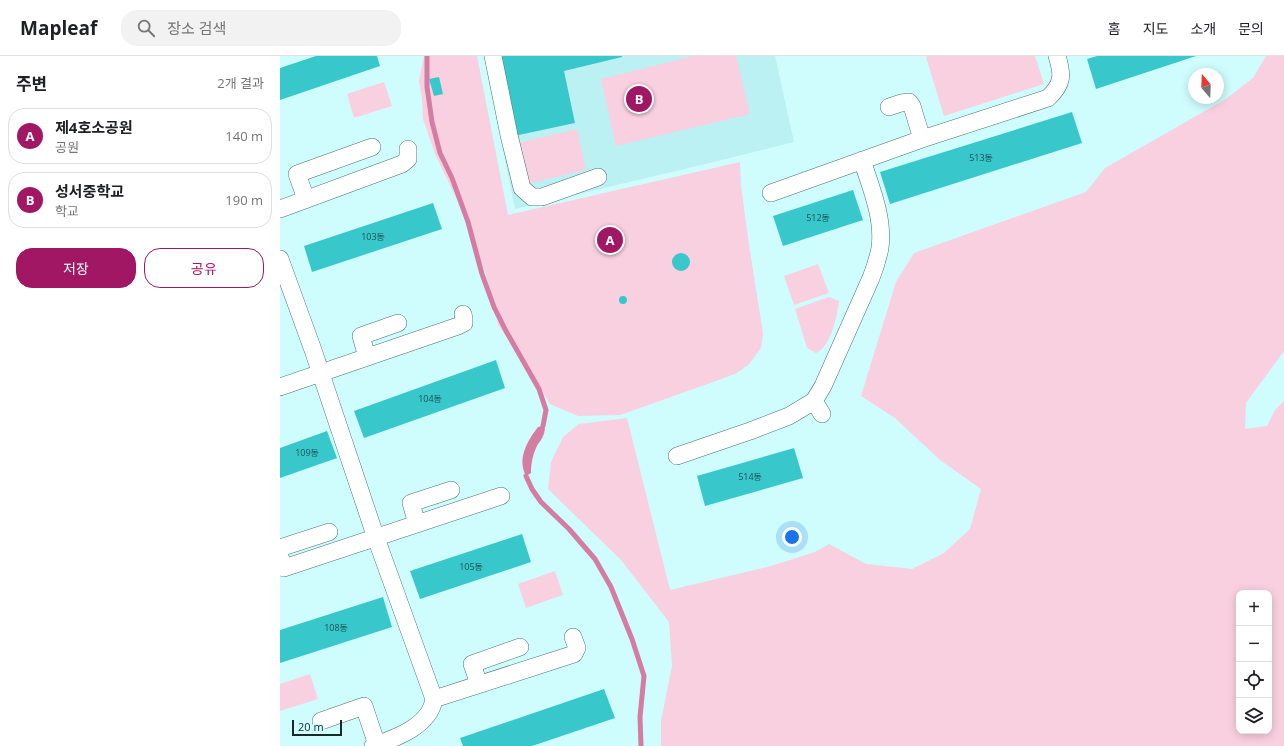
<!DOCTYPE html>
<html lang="ko">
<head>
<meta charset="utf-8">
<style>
  body { margin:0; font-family:"Open Sans","Noto Sans KR",sans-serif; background:#f2f2f2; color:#202124 }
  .controls { position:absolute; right:12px; bottom:12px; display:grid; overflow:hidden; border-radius:8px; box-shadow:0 2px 10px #0003 }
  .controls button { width:36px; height:36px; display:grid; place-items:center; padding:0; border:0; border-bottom:1px solid #e0e0e0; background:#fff; color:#202124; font:20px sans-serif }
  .compass { position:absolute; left:908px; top:12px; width:36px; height:36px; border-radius:50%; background:#fff; box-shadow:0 2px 10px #0003; rotate:341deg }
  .scale { position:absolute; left:12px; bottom:10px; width:50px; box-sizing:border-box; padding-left:4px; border:2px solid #172929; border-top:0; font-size:11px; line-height:14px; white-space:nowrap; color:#172929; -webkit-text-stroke:3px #cffcfc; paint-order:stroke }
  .you { position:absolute; left:512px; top:481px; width:14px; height:14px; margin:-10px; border:3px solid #fff; border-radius:50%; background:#1a73e8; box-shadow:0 0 0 6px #1a73e833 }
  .badge { display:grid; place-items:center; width:26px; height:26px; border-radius:50%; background:#a11763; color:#fff; font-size:13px; font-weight:700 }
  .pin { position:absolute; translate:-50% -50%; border:2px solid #fff; box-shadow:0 1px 4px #0006 }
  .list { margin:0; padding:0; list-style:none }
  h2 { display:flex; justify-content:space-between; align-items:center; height:52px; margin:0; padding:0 16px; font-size:17px }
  h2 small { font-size:13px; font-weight:400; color:#757577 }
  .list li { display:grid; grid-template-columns:26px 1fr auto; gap:12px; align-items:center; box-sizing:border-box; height:56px; margin:0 8px 8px; padding:0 8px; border:1px solid #e0e0e0; border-radius:16px }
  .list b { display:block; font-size:15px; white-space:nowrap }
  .list p { margin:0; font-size:13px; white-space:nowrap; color:#757577 }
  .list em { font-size:13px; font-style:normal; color:#757577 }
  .actions { display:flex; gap:8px; padding:12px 16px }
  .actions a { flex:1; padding:9px 0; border:1px solid #a11763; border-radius:16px; text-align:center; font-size:14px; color:#a11763 }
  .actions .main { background:#a11763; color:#fff }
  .icon { flex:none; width:22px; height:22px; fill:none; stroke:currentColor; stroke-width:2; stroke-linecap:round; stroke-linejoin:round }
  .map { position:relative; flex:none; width:1004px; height:690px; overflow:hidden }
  header { display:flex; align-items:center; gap:24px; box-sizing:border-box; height:56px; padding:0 20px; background:#fff; border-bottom:1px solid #e0e0e0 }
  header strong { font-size:19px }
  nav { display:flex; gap:22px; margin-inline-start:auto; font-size:14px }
  .search { width:280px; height:36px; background:#f2f2f2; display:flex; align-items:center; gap:10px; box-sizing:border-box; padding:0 14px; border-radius:16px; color:#757577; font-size:15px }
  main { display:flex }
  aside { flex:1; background:#fff }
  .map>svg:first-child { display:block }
</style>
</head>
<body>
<header>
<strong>Mapleaf</strong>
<div class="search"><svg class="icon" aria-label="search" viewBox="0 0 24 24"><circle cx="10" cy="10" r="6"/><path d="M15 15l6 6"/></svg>장소 검색</div>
<nav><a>홈</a><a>지도</a><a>소개</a><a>문의</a></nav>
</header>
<main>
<aside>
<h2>주변<small>2개 결과</small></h2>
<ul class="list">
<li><span class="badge">A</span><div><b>제4호소공원</b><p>공원</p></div><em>140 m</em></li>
<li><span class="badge">B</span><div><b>성서중학교</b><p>학교</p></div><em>190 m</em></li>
</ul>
<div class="actions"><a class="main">저장</a><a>공유</a></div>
</aside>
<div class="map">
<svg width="1004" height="690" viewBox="0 0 1004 690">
  <rect width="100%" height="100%" fill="#cffcfc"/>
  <path fill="#bbf1f2" d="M204 0H495L514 86 421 109 235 153Z"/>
  <path fill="#f9d0df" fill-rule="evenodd" d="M144 0H197L228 159 460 106 461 130 469 189 483 277 481 292 469 308 457 317 436 325 340 359 298 360 270 348 240 298 218 269 215 251 205 216 179 148 155 98 143 63 142 42 139 25Z
    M413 0H456L470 58 336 90 321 23Z
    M648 0H755L764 28 664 60 646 1Z
    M986 0H1004V295L966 347 965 373 987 370 995 354 1004 345V690H381V665L392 610 389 566 341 504 268 433 271 406 283 381 299 368 347 362 390 534 491 510 535 496 549 488 586 508 632 513 664 497 690 473 701 433 660 404 615 362 581 340 616 226 634 197 806 136 825 112 946 43 973 22ZM959 537H989V675H959Z
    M104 26 112 50 74 62 67 38Z
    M297 73 306 114 247 128 237 87Z
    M538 208 549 237 514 249 504 220Z
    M549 241 559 245C557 260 551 291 536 297L527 292 515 253Z
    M275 515 283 539 246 552 238 528Z
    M30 618 38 643 0 655V628Z"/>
  <path fill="#d47ca1" d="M263 370 265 373C264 379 262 383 258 388 253 397 251 407 251 417L246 420C237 403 247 385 258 371Z"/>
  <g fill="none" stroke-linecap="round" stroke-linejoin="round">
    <path stroke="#d47ca1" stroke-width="5" d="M147 0V31L152 66 160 97 172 122 188 166 202 218 214 251 226 275 259 333 266 354 263 370
      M246 420 252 433 261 446 289 473 315 503 331 531 352 583 364 620 360 661 361 690"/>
  </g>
  <path fill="#38c8cb" d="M36 0H97L100 10 0 44V12Z
    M224 0H342V1L284 15 295 67 234 80 218 1Z
    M817 0H916L816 33 807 3Z
    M159 21 163 38 154 40 149 23Z
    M792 56 802 87 610 148 600 116Z
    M573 134 583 164 503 190 493 160Z
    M153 147 162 173 32 216 24 190Z
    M392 206a9 9 0 1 1 18 0a9 9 0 1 1-18 0Z
    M339 244a4 4 0 1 1 8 0a4 4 0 1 1-8 0Z
    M216 304 225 332 84 382 74 355Z
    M47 375 57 402 0 422V392Z
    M514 392 523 422 425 450 417 420Z
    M242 478 251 506 140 543 130 515Z
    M103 541 112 571 0 607V574Z
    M324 633 335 662 252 690H183L180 682Z"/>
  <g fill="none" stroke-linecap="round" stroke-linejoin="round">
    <g stroke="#497373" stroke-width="18">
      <path id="minor" d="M213 0 229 79 242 132 252 141H262L318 121
        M609 51 621 47 629 46 632 50 642 83
        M491 137 642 83 768 42C783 28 783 19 777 0
        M26 143 17 118 92 91
        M0 153 122 108 128 103V93
        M0 203 33 294 96 482 154 643C150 670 116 682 93 690
        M87 301 81 280 118 267
        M0 331 178 270 184 267V263L183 258
        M534 345 542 358
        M397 400 470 375 509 360 534 345 543 330 591 222C595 212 598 202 600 192 604 162 591 132 582 104
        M137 468 131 447 171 434
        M0 492 49 476
        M0 501 4 512 221 440
        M199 628 192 608 240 591
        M154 643 294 598 297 592 293 581
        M41 665 84 650 97 689"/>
    </g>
    <use href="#minor" stroke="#fff" stroke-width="17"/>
  </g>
  <g text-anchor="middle" stroke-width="3.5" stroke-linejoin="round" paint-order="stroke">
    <g font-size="9" fill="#1f5152">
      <text x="701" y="105">513동</text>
      <text x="538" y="165">512동</text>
      <text x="93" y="184">103동</text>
      <text x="150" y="346">104동</text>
      <text x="27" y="400">109동</text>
      <text x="470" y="424">514동</text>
      <text x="191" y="514">105동</text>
      <text x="56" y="575">108동</text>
    </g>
  </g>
</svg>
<div class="controls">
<button>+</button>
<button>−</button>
<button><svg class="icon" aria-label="locate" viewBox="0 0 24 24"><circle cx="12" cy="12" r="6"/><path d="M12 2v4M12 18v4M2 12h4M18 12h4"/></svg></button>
<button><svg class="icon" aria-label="layers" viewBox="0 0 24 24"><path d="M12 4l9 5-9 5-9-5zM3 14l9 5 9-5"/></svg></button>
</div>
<svg class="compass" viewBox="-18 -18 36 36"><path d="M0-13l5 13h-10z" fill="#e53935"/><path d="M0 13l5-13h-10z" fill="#757577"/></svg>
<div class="scale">20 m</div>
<div class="you"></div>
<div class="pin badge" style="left:330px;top:184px">A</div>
<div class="pin badge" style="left:359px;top:43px">B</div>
</div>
</main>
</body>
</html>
